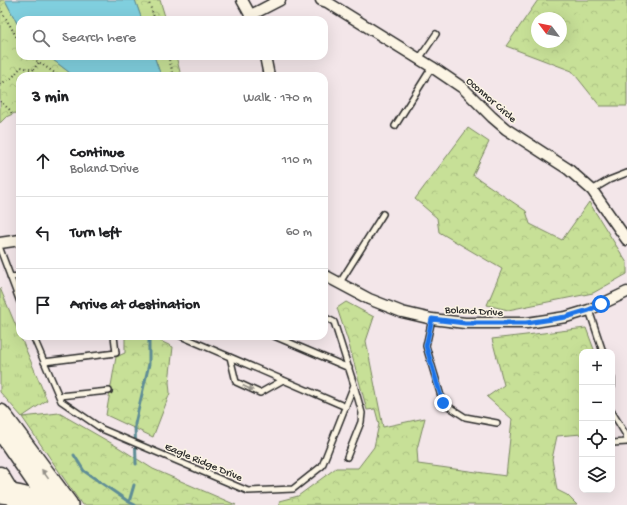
<!DOCTYPE html>
<html lang="en">
<head>
<meta charset="utf-8">
<style>
  body { margin:0; font-family:"Gochi Hand",sans-serif; background:#f6f6f6; color:#202124 }
  .controls { position:absolute; right:12px; bottom:12px; display:grid; overflow:hidden; border-radius:8px; box-shadow:0 4px 16px #0002 }
  .controls button { width:36px; height:36px; display:grid; place-items:center; padding:0; border:0; border-bottom:1px solid #e0e0e0; background:#fff; color:#202124; font:20px sans-serif }
  .compass { position:absolute; left:531px; top:12px; width:36px; height:36px; border-radius:50%; background:#fff; box-shadow:0 4px 16px #0002; rotate:302deg }
  .stop { position:absolute; width:12px; height:12px; margin:-9px; border:3px solid #1a73e8; border-radius:50%; background:#fff }
  .stop.end { background:#1a73e8; border-color:#fff; box-shadow:0 1px 4px #0008 }
  .list { margin:0; padding:0; list-style:none }
  h2 { display:flex; justify-content:space-between; align-items:center; height:52px; margin:0; padding:0 16px; font-size:17px }
  h2 small { font-size:13px; font-weight:400; color:#757577 }
  .list li { display:grid; grid-template-columns:26px 1fr auto; gap:12px; align-items:center; box-sizing:border-box; height:72px; padding:0 16px; border-top:1px solid #e0e0e0 }
  .list b { display:block; font-size:15px; white-space:nowrap }
  .list p { margin:0; font-size:13px; white-space:nowrap; color:#757577 }
  .list em { font-size:13px; font-style:normal; color:#757577 }
  .icon { flex:none; width:22px; height:22px; fill:none; stroke:currentColor; stroke-width:2; stroke-linecap:round; stroke-linejoin:round }
  .map { position:relative; flex:none; width:627px; height:505px; overflow:hidden }
  .search { position:absolute; background:#fff; box-shadow:0 4px 16px #0002; left:16px; top:16px; width:312px; height:44px; display:flex; align-items:center; gap:10px; box-sizing:border-box; padding:0 14px; border-radius:12px; color:#757577; font-size:15px }
  .panel { position:absolute; background:#fff; box-shadow:0 4px 16px #0002; left:16px; top:72px; width:312px; height:268px; border-radius:12px }
  .map>svg:first-child { display:block }
</style>
</head>
<body>
<div class="map">
<svg width="627" height="505" viewBox="0 0 627 505">
  <defs>
    <pattern id="grass-tufts" width="24" height="20" patternUnits="userSpaceOnUse"><rect width="24" height="20" fill="#c7e097"/><path d="M3 7l-1-3M5 7V3M7 7l1-3M15 17l-1-3M17 17v-4M19 17l1-3" fill="none" stroke="#abc082"/></pattern>
    <pattern id="forest-crowns" width="20" height="18" patternUnits="userSpaceOnUse"><rect width="20" height="18" fill="#c7e097"/><path d="M2 6a3 3 0 1 1 6 0M12 15a3 3 0 1 1 6 0" fill="none" stroke="#abc082"/></pattern>
  </defs>
  <rect width="100%" height="100%" fill="#f3e6e9"/>
  <filter id="ink" filterUnits="userSpaceOnUse"><feTurbulence type="fractalNoise" baseFrequency=".025" numOctaves="2"/><feDisplacementMap in="SourceGraphic" scale="8" xChannelSelector="R" yChannelSelector="G"/><feConvolveMatrix kernelMatrix="1 2 1 2 8 2 1 2 1" color-interpolation-filters="sRGB"/></filter>
  <g filter="url(#ink)">
    <path fill="url(#grass-tufts)" stroke="#798661" d="M0 288 47 400 22 417 0 392Z"/>
    <path fill="url(#forest-crowns)" stroke="#798661" fill-rule="evenodd" d="M0 0H5L20 29V56H48L74 76H20V115L15 113 6 117 0 123Z
      M135 0H160L166 20H142Z
      M538 0H627V106H600L572 71 506 46ZM537 18H561V42H537Z
      M154 56H176L181 76H161Z
      M468 128 489 142 473 175 526 211 530 224 562 240 589 202 627 263V274L593 293 508 310 487 305 502 269 439 232 437 218 415 199Z
      M346 302 374 317 366 341 383 427 425 418 417 449 418 464 506 476 512 419 487 397 504 385 492 339 586 328 595 352H582V434L557 436 552 459 557 490 567 495 577 505H280L279 501 298 496 336 468H358L374 447 379 424 375 409 367 410 348 341 337 308Z
      M125 336 152 337 173 347 169 382 170 393 153 437 106 415 116 357 125 353Z
      M59 413 118 447 153 469 236 505H82L22 417Z"/>
    <path fill="#80cfde" stroke="#5e8d96" d="M5 0H135L142 20H20V29Z
      M48 56H154L161 76H74Z"/>
    <g fill="none" stroke-linecap="round" stroke-linejoin="round">
      <path stroke="#5e8d96" stroke-width="3" d="M74 455 84 471 129 502
        M136 464 135 424 149 364V336
        M134 485 129 502 135 505"/>
      <g stroke="#2b2b2b" stroke-width="8">
        <path id="lane" d="M419 59 436 34
          M395 126 432 67
          M592 190 609 180 627 173
          M0 249 20 302
          M10 277 20 276
          M339 284 383 214
          M589 310 603 352
          M432 319 426 346 443 403 465 417 497 423
          M33 336 61 401 102 429 248 491 293 489 322 466 354 385 334 322 324 317
          M181 336 346 407
          M274 336 349 368
          M230 357 236 382 260 393 283 380
          M44 362 116 353 114 336
          M612 379V386
          M59 396 109 391
          M612 412 626 435 627 442 612 443
          M347 457 361 422 362 413 354 385"/>
      </g>
      <g stroke="#2b2b2b" stroke-width="13">
        <path id="street" d="M242 0 253 20
          M321 0 327 2 432 67 463 88 492 117 506 129 568 169 592 190 627 240
          M251 15 280 0
          M265 56 269 76
          M0 243 20 240
          M324 275 369 299 402 312 432 319 465 323H527L566 317 589 310 627 292"/>
      </g>
      <g stroke="#2b2b2b" stroke-width="19">
        <path id="primary" d="M0 431 51 505
          M0 475 17 503"/>
      </g>
      <g stroke="#2b2b2b" stroke-width="22">
        <path id="highway" d="M0 414 5 420 68 505
          M0 493C15 494 31 497 44 505"/>
      </g>
      <path stroke="#2b2b2b" stroke-width="2" stroke-dasharray="1 3" stroke-linecap="butt" d="M148 0 155 20
        M0 8 20 43
        M30 56 59 76
        M168 56 171 66 173 76
        M0 84 12 78 21 67 33 70 39 62
        M0 101 11 111 12 116"/>
      <use href="#lane" stroke="#fcf5e5" stroke-width="5"/>
      <use href="#street" stroke="#fcf5e5" stroke-width="10"/>
      <use href="#primary" stroke="#fcf5e5" stroke-width="16"/>
      <use href="#highway" stroke="#fcf5e5" stroke-width="19"/>
    </g>
    <defs><path id="oneway-solid" d="M-6-.8H1V-3.2L6.5 0L1 3.2V.8H-6Z"/></defs>
    <g fill="#949088">
      <use href="#oneway-solid" transform="translate(248 388) rotate(24)"/>
      <use href="#oneway-solid" transform="translate(45 474) rotate(-126)"/>
    </g>
  </g>
  <g fill="none" stroke-linecap="round" stroke-linejoin="round" filter="url(#ink)">
    <path stroke="#1a73e8" stroke-width="5" d="M443 403 426 346 432 319 465 323H526L566 317 589 310 601 304"/>
  </g>
  <g text-anchor="middle" stroke-width="3" stroke-linejoin="round" paint-order="stroke">
    <g font-size="11" fill="#2b2b2b" stroke="#fcf5e5">
      <text transform="translate(492 99) rotate(41)" y="4">Oconnor Circle</text>
      <text transform="translate(474 310) rotate(3)" y="4">Boland Drive</text>
      <text transform="translate(204 461) rotate(23)" y="4">Eagle Ridge Drive</text>
    </g>
  </g>
</svg>
<div class="controls">
<button>+</button>
<button>−</button>
<button><svg class="icon" aria-label="locate" viewBox="0 0 24 24"><circle cx="12" cy="12" r="6"/><path d="M12 2v4M12 18v4M2 12h4M18 12h4"/></svg></button>
<button><svg class="icon" aria-label="layers" viewBox="0 0 24 24"><path d="M12 4l9 5-9 5-9-5zM3 14l9 5 9-5"/></svg></button>
</div>
<svg class="compass" viewBox="-18 -18 36 36"><path d="M0-13l5 13h-10z" fill="#e53935"/><path d="M0 13l5-13h-10z" fill="#757577"/></svg>
<div class="stop" style="left:601px;top:304px"></div>
<div class="stop end" style="left:443px;top:403px"></div>
<div class="search"><svg class="icon" aria-label="search" viewBox="0 0 24 24"><circle cx="10" cy="10" r="6"/><path d="M15 15l6 6"/></svg>Search here</div>
<section class="panel">
<h2>3 min<small>Walk · 170 m</small></h2>
<ul class="list">
<li><svg class="icon" aria-label="ahead" viewBox="0 0 24 24"><path d="M12 20V5M6 11l6-6 6 6"/></svg><div><b>Continue</b><p>Boland Drive</p></div><em>110 m</em></li>
<li><svg class="icon" aria-label="left" viewBox="0 0 24 24"><path d="M17 20v-9H6M10 6l-5 5 5 5"/></svg><div><b>Turn left</b></div><em>60 m</em></li>
<li><svg class="icon" aria-label="arrive" viewBox="0 0 24 24"><path d="M6 21V4h12l-3 4 3 4H6"/></svg><div><b>Arrive at destination</b></div></li>
</ul>
</section>
</div>
</body>
</html>
